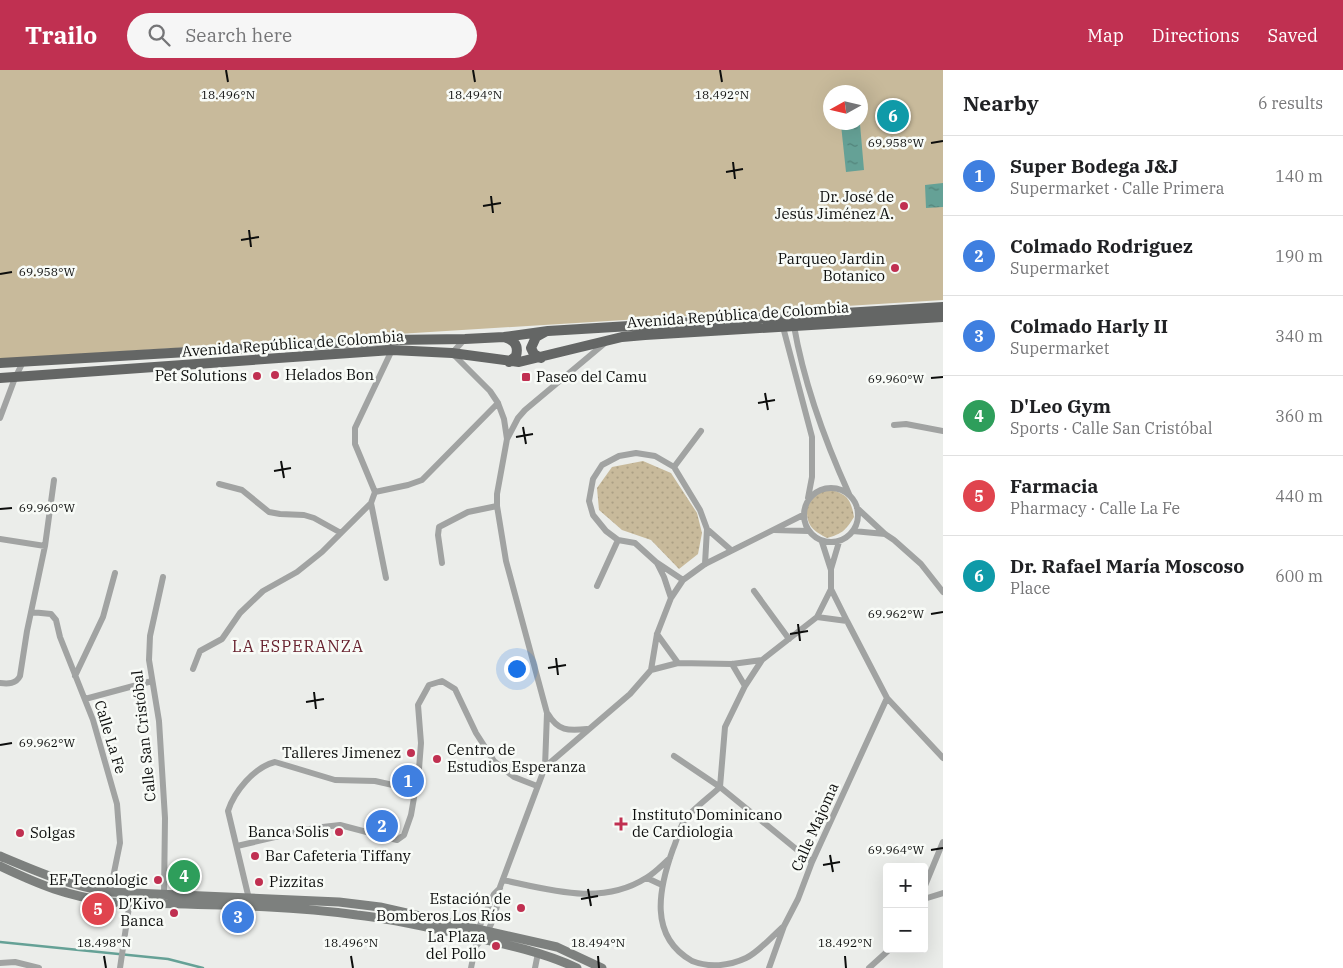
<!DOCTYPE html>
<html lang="en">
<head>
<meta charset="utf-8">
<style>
  body { margin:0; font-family:"IBM Plex Serif",serif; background:#f6f6f6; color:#202124 }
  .controls { position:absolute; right:15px; bottom:15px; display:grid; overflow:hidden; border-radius:5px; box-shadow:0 5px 20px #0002 }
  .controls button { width:45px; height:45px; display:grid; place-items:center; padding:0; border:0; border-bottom:1px solid #e0e0e0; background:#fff; color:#202124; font:25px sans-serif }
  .compass { position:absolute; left:823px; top:15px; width:45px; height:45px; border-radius:50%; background:#fff; box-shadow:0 5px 20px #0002; rotate:262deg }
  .you { position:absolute; left:516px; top:598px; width:18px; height:18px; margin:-12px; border:4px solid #fff; border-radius:50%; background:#1a73e8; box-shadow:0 0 0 8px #1a73e833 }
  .badge { display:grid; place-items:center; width:32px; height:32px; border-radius:50%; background:#c03051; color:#fff; font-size:16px; font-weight:700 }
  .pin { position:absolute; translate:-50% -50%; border:2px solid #fff; box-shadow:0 1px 5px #0006 }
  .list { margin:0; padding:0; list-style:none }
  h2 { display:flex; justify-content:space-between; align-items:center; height:65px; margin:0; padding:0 20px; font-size:21px }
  h2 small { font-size:16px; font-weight:400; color:#757577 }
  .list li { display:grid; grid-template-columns:32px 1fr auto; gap:15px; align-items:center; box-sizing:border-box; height:80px; padding:0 20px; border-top:1px solid #e0e0e0 }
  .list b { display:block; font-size:19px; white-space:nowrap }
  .list p { margin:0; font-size:16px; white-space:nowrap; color:#757577 }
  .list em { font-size:16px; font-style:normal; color:#757577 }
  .icon { flex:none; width:28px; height:28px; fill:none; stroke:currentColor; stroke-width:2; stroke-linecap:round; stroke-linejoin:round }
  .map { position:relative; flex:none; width:943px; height:898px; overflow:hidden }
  header { display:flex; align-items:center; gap:30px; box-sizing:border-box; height:70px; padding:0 25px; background:#c03051; color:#fff }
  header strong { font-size:24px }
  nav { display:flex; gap:28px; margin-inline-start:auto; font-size:18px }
  .search { width:350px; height:45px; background:#f6f6f6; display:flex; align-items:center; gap:12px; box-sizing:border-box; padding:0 18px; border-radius:28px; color:#757577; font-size:19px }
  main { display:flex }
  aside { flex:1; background:#fff }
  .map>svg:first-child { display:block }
</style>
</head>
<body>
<header>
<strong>Trailo</strong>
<div class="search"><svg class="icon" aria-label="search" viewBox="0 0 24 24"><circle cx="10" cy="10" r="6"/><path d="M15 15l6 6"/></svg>Search here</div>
<nav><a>Map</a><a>Directions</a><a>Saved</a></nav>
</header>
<main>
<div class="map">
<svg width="943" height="898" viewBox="0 0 943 898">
  <defs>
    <pattern id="park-dots" width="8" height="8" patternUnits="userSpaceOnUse" patternTransform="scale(1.25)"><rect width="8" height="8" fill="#c8ba9b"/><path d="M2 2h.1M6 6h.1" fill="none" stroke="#ab9f84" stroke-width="1.8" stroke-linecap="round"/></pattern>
    <pattern id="water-ripples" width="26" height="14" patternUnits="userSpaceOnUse" patternTransform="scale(1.25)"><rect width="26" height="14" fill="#65a196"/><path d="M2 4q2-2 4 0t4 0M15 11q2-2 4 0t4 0" fill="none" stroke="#528279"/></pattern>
  </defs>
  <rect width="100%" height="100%" fill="#ebedea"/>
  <path fill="#c8ba9b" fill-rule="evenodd" d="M0 0H943V230L0 289ZM831 22H861V52H831Z"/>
  <path fill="url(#park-dots)" d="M643 391 671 403 697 443 702 463 698 484 679 499 651 470 622 460 599 440 597 418 612 397Z
    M827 419C846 423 851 428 854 447 846 460 842 464 827 468 809 459 806 453 807 433L816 424Z"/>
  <path fill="url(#water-ripples)" d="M860 54 864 100 846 102 841 55Z
    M943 113V137L926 138 925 115Z"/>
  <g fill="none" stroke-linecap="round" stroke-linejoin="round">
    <path stroke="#65a196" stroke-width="2.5" d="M0 872 168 889 203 898"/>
    <path stroke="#a1a3a2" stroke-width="6" d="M794 256C804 314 825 371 849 424
      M783 257 812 367V407L808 428
      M465 269 452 283 490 321 498 333 504 349 507 369 497 424V436L506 491 547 643 545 697 500 817C498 838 492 861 476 876
      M0 348 15 308 23 292
      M894 355 906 354 943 361
      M507 369 518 348 525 340 605 273
      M674 397 701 361
      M219 414 242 420 269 442 280 444 304 445 314 448 341 463
      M804 445a27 27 0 1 1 54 0a27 27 0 1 1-54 0Z
      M375 422 408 415 422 410 498 333
      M375 422 355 374V358L392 280
      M371 433 386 508
      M857 438 885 464 894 470 921 494 943 522
      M707 459 731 480
      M774 460 808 461
      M853 461 885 464
      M0 469 45 476
      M442 493 438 465 439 457 468 442 497 436
      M657 493 664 507 671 528
      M831 499 839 472
      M163 507 150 566 149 590 159 651 165 748 164 825
      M683 510 656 492 635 473 618 470 606 461 593 445 589 431 593 409 602 395 619 386 636 383 655 386 674 397 700 440 707 459 705 494
      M597 516 618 470
      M754 521 789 569
      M31 542 51 544 56 550 60 567 93 650 117 734 120 773 110 822
      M817 547 831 519
      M847 551 887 628 943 688
      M657 564 678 593
      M732 594 745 616
      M193 599 200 581 222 569 240 543 263 521 297 502 322 482 371 433 375 422
      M651 600 678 593 732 594 762 590
      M75 606 103 547 115 503
      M0 613C8 614 16 614 20 606L27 561 45 476 54 410
      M85 629 152 611
      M548 644C558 661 568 661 587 659
      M674 686 720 717 812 792
      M545 697 630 624 651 600 657 564 671 528 683 510 705 494 803 445
      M237 776 314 758 340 755 397 770 404 765 411 745 419 699 421 673 418 635 429 615 442 611 455 619 476 663 494 691 514 707 537 716
      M647 808 662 815
      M503 810C550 820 602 836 646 808 655 803 662 795 670 788
      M924 818 943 772
      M249 829 228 741C234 722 254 697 275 692L335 710 375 711 415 720
      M924 829 943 823
      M784 856C773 865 759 882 746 888 729 896 709 898 692 891 648 866 659 818 673 779 677 770 679 759 684 751 689 742 712 725 720 717L725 657 745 616 762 590 817 547 847 551 831 519V500L822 472
      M477 862 494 824 500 818
      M0 893 15 892 39 898
      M120 898 130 830
      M471 898 476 874
      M535 898 538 883
      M769 898 784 856 798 829 812 792 887 628
      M869 898 890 879"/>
    <path stroke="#7d807e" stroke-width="9" d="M0 786C38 802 70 816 110 822L339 832 380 837 557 877 602 898
      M0 796C40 815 67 826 111 832 192 835 276 834 357 845 394 849 431 858 468 866 505 874 543 882 577 898"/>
    <path stroke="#646665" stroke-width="10" d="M504 267C514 270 519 275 516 286L509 292
      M541 288 534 284 531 278 536 267 545 262
      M0 293 391 270 465 269 504 267 548 261 943 237
      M0 308 392 280 452 283 519 292 622 267 645 265 943 247"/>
  </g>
  <path fill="none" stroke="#0d0e0d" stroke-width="2" d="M226 0 228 12M473 0 475 12M720 0 722 12M931 73 943 71M733 92 735 109M726 102 743 99M491 126 493 143M483 136 501 133M249 160 251 177M241 170 259 167M0 204 12 202M931 308 943 307M765 323 768 340M758 333 775 330M523 357 526 374M516 367 533 364M281 391 284 408M274 401 291 398M0 439 12 438M931 544 943 542M798 554 800 571M790 564 808 561M556 588 558 605M548 598 566 595M314 622 316 639M306 632 324 629M0 675 12 673M931 780 943 778M830 785 833 802M823 795 840 792M588 819 591 836M581 829 598 826M104 886 106 898M351 886 353 898M598 886 599 898M845 886 846 898"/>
  <g fill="#c03051" stroke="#f8fbf7" stroke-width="2">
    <circle cx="904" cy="136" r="5"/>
    <circle cx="895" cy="198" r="5"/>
    <circle cx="275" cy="305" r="5"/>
    <circle cx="257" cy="306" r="5"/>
    <rect x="521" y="302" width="10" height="10" rx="2.5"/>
    <circle cx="411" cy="683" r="5"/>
    <circle cx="437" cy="689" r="5"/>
    <path d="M618.5 746.5h5v5h5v5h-5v5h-5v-5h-5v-5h5z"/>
    <circle cx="339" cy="762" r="5"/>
    <circle cx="20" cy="763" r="5"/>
    <circle cx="255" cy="786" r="5"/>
    <circle cx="158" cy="810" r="5"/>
    <circle cx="259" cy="812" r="5"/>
    <circle cx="521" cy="838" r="5"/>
    <circle cx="174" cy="843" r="5"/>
    <circle cx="496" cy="876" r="5"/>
  </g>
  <g text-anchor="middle" stroke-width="5" stroke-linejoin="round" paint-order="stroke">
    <g font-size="15" fill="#0d0e0d" stroke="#f8fbf7" text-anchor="end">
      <text x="894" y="132">Dr. José de<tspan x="894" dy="17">Jesús Jiménez A.</tspan></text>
      <text x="885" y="194">Parqueo Jardin<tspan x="885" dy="17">Botanico</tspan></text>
      <text x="285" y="310" text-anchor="start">Helados Bon</text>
      <text x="247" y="311">Pet Solutions</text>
      <text x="536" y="312" text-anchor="start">Paseo del Camu</text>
      <text x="447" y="685" text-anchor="start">Centro de<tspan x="447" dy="17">Estudios Esperanza</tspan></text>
      <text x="401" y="688">Talleres Jimenez</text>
      <text x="632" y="750" text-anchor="start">Instituto Dominicano<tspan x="632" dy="17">de Cardiologia</tspan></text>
      <text x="329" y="767">Banca Solis</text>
      <text x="30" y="768" text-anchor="start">Solgas</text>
      <text x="265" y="791" text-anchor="start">Bar Cafeteria Tiffany</text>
      <text x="148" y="815">EF Tecnologic</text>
      <text x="269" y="817" text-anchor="start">Pizzitas</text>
      <text x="511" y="834">Estación de<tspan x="511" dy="17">Bomberos Los Ríos</tspan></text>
      <text x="164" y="839">D'Kivo<tspan x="164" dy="17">Banca</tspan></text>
      <text x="486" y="872">La Plaza<tspan x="486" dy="17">del Pollo</tspan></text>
    </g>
    <g font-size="15" fill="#0d0e0d" stroke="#f8fbf7">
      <text transform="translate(738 245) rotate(-4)" y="5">Avenida República de Colombia</text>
      <text transform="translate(293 274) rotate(-4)" y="5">Avenida República de Colombia</text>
      <text transform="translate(144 666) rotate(-96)" y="5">Calle San Cristóbal</text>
      <text transform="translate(110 667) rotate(73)" y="5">Calle La Fe</text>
      <text transform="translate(815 757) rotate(-66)" y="5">Calle Majoma</text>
    </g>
    <g font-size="16" letter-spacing="1" fill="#68222f" stroke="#f8fbf7">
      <text x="298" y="582">LA ESPERANZA</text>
    </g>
  </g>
  <g font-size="12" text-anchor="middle" fill="#0d0e0d" stroke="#f8fbf7" stroke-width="5" stroke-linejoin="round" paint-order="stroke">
    <text x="228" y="29">18.496°N</text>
    <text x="475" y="29">18.494°N</text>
    <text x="722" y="29">18.492°N</text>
    <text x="896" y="77">69.958°W</text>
    <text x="47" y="206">69.958°W</text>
    <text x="896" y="313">69.960°W</text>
    <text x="47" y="442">69.960°W</text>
    <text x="896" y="548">69.962°W</text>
    <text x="47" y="677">69.962°W</text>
    <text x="896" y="784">69.964°W</text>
    <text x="104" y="877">18.498°N</text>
    <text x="351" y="877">18.496°N</text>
    <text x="598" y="877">18.494°N</text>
    <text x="845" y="877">18.492°N</text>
  </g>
</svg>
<div class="controls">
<button>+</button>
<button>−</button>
</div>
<svg class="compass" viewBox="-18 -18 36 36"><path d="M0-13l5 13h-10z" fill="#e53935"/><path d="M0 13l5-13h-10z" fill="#757577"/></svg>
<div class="you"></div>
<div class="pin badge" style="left:408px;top:711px;background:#3f7fe0">1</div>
<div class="pin badge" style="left:382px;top:756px;background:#3f7fe0">2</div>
<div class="pin badge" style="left:238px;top:847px;background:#3f7fe0">3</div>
<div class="pin badge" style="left:184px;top:806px;background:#2e9e5b">4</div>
<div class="pin badge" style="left:98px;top:839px;background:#e0444e">5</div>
<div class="pin badge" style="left:893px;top:46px;background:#0f9aa8">6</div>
</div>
<aside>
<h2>Nearby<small>6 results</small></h2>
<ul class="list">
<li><span class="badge" style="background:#3f7fe0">1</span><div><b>Super Bodega J&amp;J</b><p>Supermarket · Calle Primera</p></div><em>140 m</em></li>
<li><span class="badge" style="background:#3f7fe0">2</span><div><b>Colmado Rodriguez</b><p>Supermarket</p></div><em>190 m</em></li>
<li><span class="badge" style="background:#3f7fe0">3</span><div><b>Colmado Harly II</b><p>Supermarket</p></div><em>340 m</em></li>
<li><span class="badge" style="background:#2e9e5b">4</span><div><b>D'Leo Gym</b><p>Sports · Calle San Cristóbal</p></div><em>360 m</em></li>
<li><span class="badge" style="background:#e0444e">5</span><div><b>Farmacia</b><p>Pharmacy · Calle La Fe</p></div><em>440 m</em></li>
<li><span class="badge" style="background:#0f9aa8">6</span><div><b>Dr. Rafael María Moscoso</b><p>Place</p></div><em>600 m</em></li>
</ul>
</aside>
</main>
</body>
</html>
